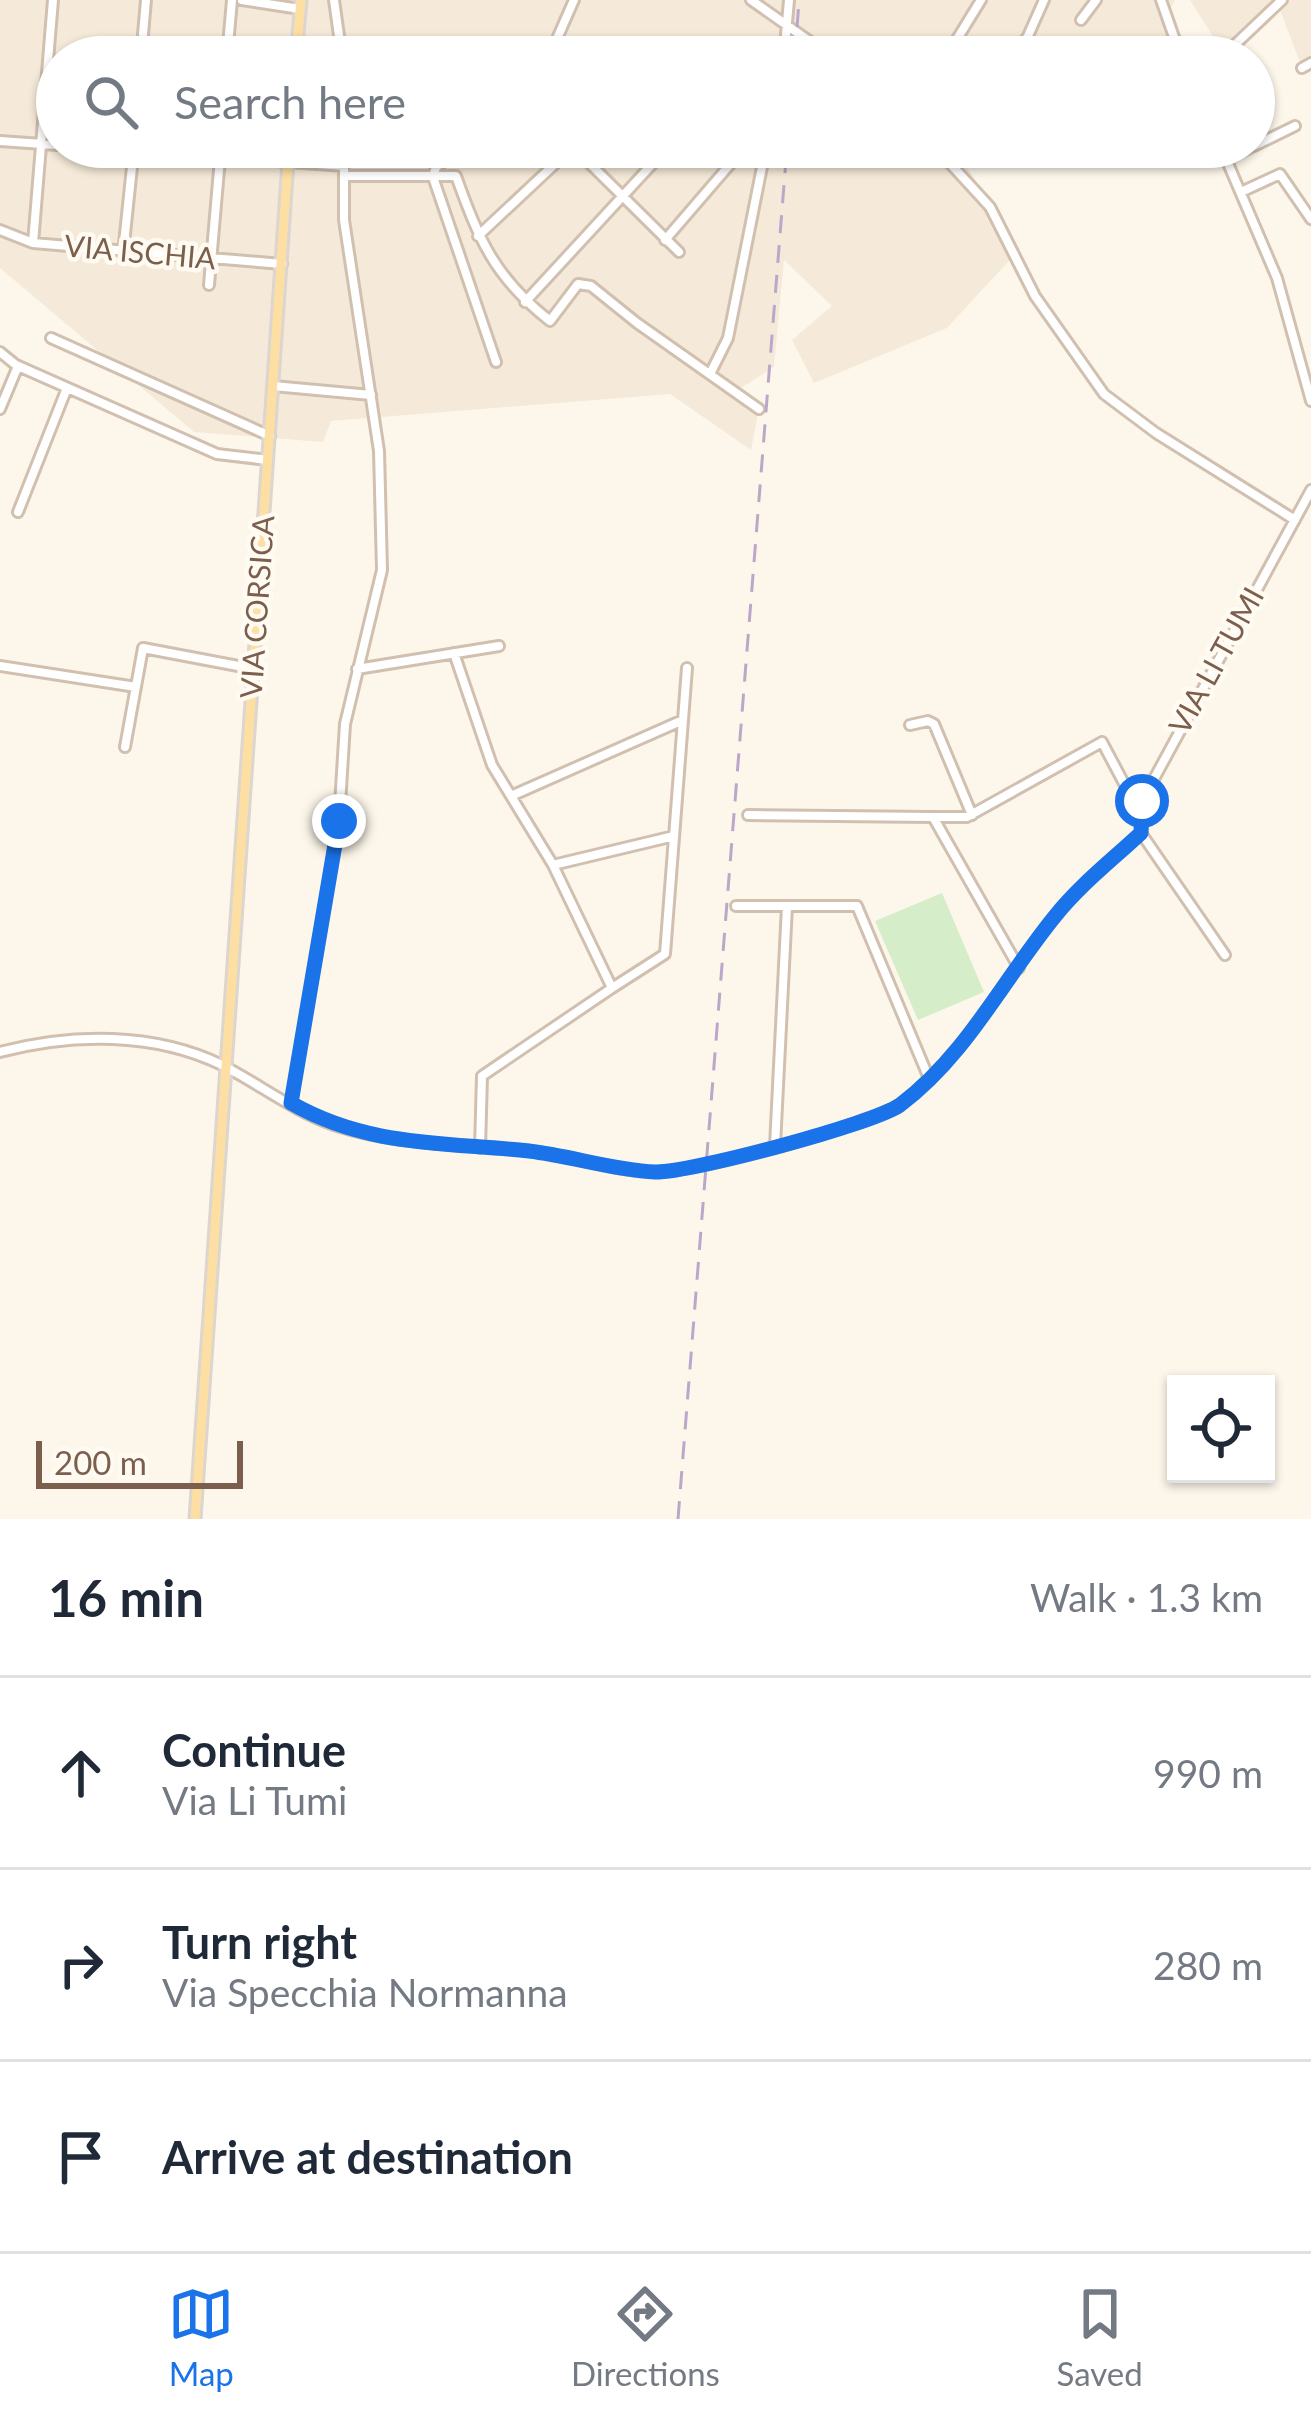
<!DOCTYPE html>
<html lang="en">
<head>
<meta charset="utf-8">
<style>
  body { margin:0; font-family:Lato,sans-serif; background:#f6f6f7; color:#1f2937 }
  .controls { position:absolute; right:36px; bottom:36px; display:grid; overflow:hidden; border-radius:0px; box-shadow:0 3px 9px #0004 }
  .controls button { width:108px; height:108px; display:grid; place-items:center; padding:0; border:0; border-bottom:3px solid #e0e1e3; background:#fff; color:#1f2937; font:60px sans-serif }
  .scale { position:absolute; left:36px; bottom:30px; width:207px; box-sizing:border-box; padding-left:12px; border:6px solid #7b5f4c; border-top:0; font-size:33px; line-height:42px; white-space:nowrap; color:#7b5f4c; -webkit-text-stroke:9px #fffbf2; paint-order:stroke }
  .stop { position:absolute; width:36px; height:36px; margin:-27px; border:9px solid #1a73e8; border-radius:50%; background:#fff }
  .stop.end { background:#1a73e8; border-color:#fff; box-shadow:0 3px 12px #0008 }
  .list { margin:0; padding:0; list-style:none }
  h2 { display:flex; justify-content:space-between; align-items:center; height:156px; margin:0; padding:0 48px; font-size:51px }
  h2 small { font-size:39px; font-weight:400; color:#747a83 }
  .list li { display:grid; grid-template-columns:78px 1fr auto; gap:36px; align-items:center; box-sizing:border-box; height:192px; padding:0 48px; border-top:3px solid #e0e1e3 }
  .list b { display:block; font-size:45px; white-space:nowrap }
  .list p { margin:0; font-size:39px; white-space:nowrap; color:#747a83 }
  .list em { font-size:39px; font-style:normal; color:#747a83 }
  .icon { flex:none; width:66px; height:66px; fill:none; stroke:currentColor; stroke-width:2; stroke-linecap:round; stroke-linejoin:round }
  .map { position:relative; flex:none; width:1311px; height:1519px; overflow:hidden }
  .search { position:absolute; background:#fff; box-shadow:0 3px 9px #0004; left:36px; right:36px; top:36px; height:132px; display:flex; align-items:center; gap:30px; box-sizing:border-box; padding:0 42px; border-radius:66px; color:#747a83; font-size:45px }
  .sheet { height:732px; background:#fff }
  nav { display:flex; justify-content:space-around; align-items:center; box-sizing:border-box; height:168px; border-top:3px solid #e0e1e3; background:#fff; font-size:33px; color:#747a83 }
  nav a { display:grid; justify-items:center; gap:6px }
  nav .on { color:#1a73e8 }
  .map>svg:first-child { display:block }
</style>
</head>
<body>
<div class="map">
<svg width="1311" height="1519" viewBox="0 0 1311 1519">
  <rect width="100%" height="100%" fill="#fdf7eb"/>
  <path fill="#f5ead9" d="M0 0H1175L1170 9 1171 43 1152 57H57V147H954L1020 249 947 328 814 383 792 340 832 306 784 260 774 367 741 388 758 413 751 450 670 394 331 421 323 442 194 432 0 268Z
    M1190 0H1311V69L1304 73 1280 10 1231 57H1226Z"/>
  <path fill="#d5edc8" d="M942 893 984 992 918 1020 875 921Z"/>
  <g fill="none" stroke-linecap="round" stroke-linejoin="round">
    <g stroke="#d1c0af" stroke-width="14">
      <path id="minor" d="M242 0 300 9
        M334 0 342 57
        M751 0 832 57
        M1161 0 1181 57
        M1081 20 1096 0
        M141 57 146 0
        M227 57 232 0
        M549 57 574 0
        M784 57 789 0
        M946 57 981 0
        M1013 57 1028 36 1044 0
        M1222 57 1282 0
        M1302 68 1311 63
        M0 141 57 145
        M1254 146 1295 126
        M80 147 344 166
        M465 147 436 167 433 177 496 362
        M573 147 679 252
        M935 147 990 207 1035 296 1104 394 1156 433 1295 520
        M1221 147 1277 278 1311 401
        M1227 159 1251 147
        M345 176H456C479 240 495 278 550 321L578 284 591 286 637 323 759 409
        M1241 192 1280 174 1311 219
        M0 230 33 243 282 264
        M478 236 573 147
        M665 240 745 147
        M33 243 53 0
        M123 253 134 148
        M209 285 221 147
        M525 302 668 147
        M51 338 270 436
        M0 352 16 365 217 454 268 460
        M710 374 728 338 766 147
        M273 386 371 395
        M0 409 18 366
        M18 512 67 388
        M454 653 492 765 553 865 612 988 482 1076 480 1148
        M0 666 136 687
        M357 669 499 646
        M910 725 928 721 934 724 972 815
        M125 747 143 648 254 669
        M511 796 683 720
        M748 815 933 817 1019 968
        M935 817H967L1102 742 1128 791 1142 801
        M1141 833 1225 955
        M553 865 674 836
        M736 906H857L928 1076
        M612 988 665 954 687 668
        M0 1052C72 1033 154 1032 222 1065 259 1084 295 1112 334 1125 398 1146 465 1144 531 1151 573 1156 616 1172 657 1172 692 1173 874 1124 901 1104 967 1053 1004 978 1056 915 1081 885 1112 859 1141 833L1142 801 1311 490
        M291 1103 339 821 345 724 382 570 379 451 344 220V147
        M775 1146 787 906"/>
    </g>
    <g stroke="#ddd5d0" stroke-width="15">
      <path id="major" d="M296 57 301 0
        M195 1519 289 147"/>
    </g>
    <use href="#minor" stroke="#fff" stroke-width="8"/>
    <use href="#major" stroke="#fddfa3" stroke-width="9"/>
    <path stroke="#bba7c9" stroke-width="3" stroke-dasharray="18 12" stroke-linecap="butt" d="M795 57 799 0
      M678 1519 787 147"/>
  </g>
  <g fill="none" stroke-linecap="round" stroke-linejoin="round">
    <path stroke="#1a73e8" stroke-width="15" d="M339 821 291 1103C368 1147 443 1142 529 1151 571 1156 613 1170 655 1172 689 1173 873 1124 900 1105 967 1055 1004 978 1056 915 1080 885 1112 860 1141 833L1142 801"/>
  </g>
  <g text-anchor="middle" stroke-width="9" stroke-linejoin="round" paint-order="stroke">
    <g font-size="30" fill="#7b5f4c" stroke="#fffbf2">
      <text transform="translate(140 253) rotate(5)" y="10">VIA ISCHIA</text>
      <text transform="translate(258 607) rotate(-86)" y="10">VIA CORSICA</text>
      <text transform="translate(1217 661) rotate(-61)" y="10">VIA LI TUMI</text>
    </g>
  </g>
</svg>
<div class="controls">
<button><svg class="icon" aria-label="locate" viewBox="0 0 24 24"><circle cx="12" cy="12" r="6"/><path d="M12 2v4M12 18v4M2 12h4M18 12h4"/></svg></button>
</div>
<div class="scale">200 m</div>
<div class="stop" style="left:1142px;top:801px"></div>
<div class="stop end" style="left:339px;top:821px"></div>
<div class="search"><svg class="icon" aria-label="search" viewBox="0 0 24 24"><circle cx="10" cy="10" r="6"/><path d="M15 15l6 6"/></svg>Search here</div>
</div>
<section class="sheet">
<h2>16 min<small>Walk · 1.3 km</small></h2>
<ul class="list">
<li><svg class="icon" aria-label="ahead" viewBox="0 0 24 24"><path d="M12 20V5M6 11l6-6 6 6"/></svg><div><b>Continue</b><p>Via Li Tumi</p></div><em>990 m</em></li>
<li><svg class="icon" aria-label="right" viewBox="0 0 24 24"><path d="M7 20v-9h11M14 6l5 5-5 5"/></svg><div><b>Turn right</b><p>Via Specchia Normanna</p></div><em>280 m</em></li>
<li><svg class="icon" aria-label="arrive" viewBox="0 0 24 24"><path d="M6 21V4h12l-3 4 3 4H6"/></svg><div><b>Arrive at destination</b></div></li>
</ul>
</section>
<nav>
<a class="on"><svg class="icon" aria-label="map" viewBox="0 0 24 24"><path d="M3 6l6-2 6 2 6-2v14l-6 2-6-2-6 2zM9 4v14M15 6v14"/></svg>Map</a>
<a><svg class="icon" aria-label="directions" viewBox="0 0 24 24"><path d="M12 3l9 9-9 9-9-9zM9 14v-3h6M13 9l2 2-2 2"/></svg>Directions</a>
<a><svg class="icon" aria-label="saved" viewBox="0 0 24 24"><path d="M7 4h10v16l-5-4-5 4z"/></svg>Saved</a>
</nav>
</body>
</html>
